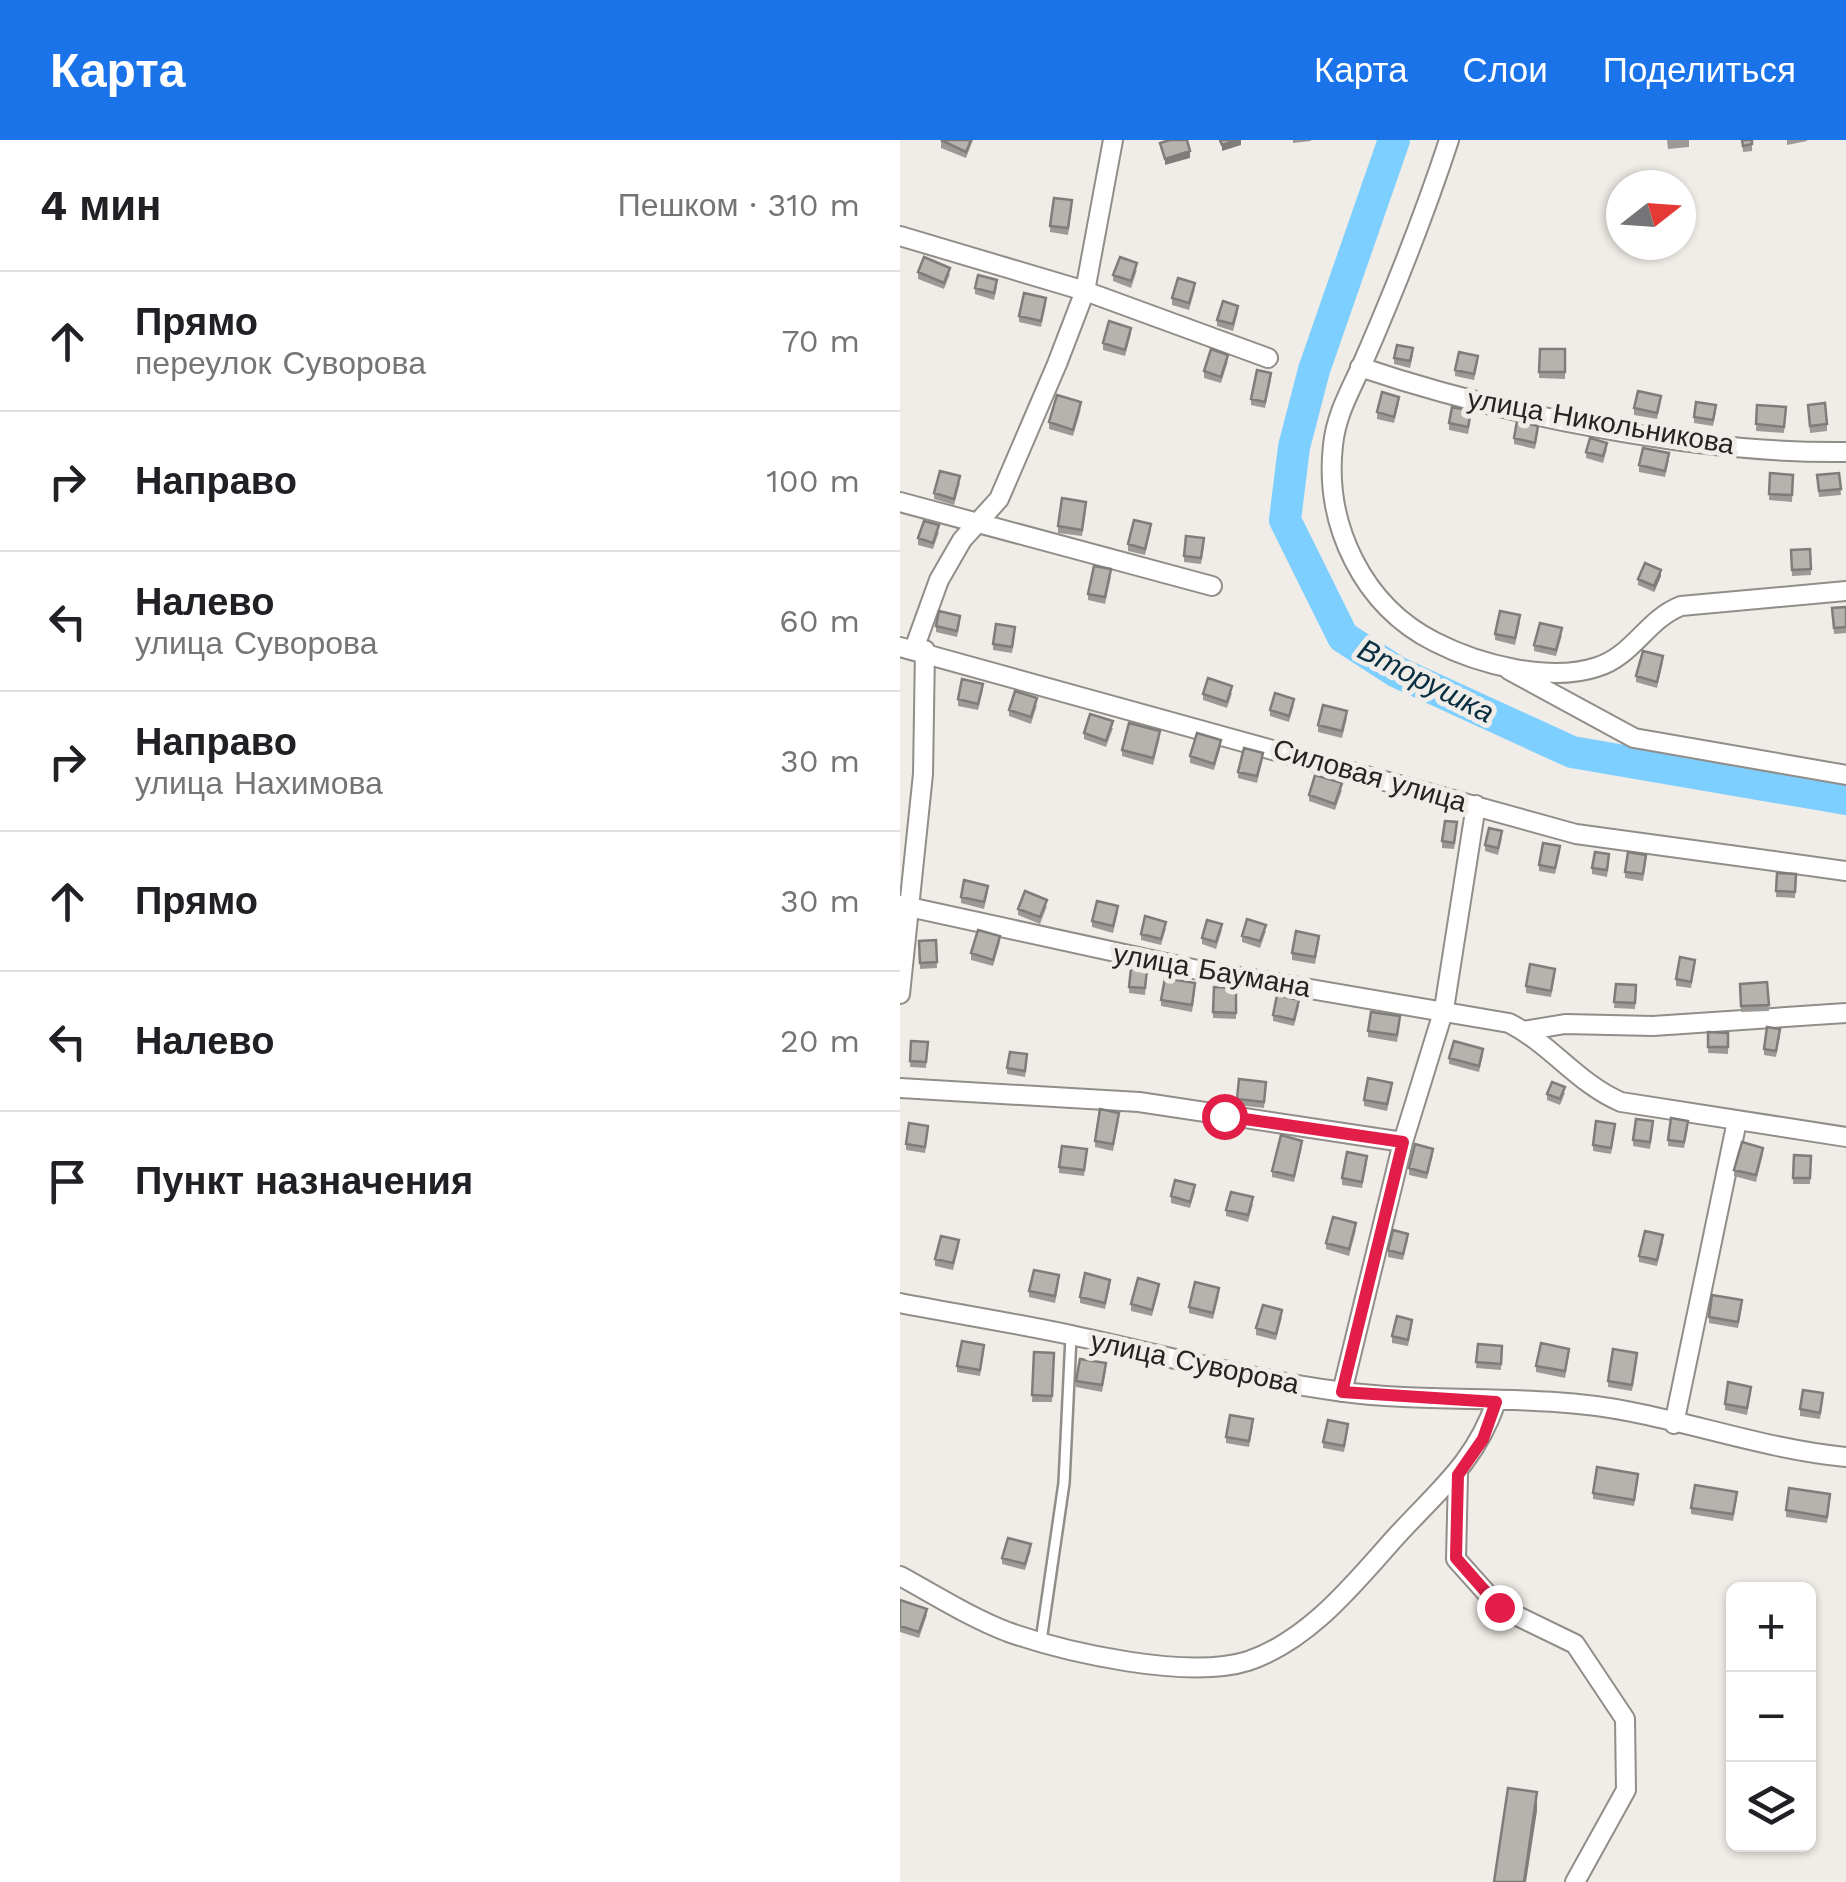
<!DOCTYPE html>
<html lang="ru">
<head>
<meta charset="utf-8">
<style>
  body { margin:0; font-family:"Work Sans",sans-serif; background:#f6f6f6; color:#202124 }
  .controls { position:absolute; right:30px; bottom:30px; display:grid; overflow:hidden; border-radius:15px; box-shadow:0 2px 8px #0004 }
  .controls button { width:90px; height:90px; display:grid; place-items:center; padding:0; border:0; border-bottom:2px solid #e0e0e0; background:#fff; color:#202124; font:50px sans-serif }
  .compass { position:absolute; left:706px; top:30px; width:90px; height:90px; border-radius:50%; background:#fff; box-shadow:0 2px 8px #0004; rotate:73deg }
  .stop { position:absolute; width:30px; height:30px; margin:-22px; border:8px solid #e11d48; border-radius:50%; background:#fff }
  .stop.end { background:#e11d48; border-color:#fff; box-shadow:0 2px 10px #0008 }
  .list { margin:0; padding:0; list-style:none }
  h2 { display:flex; justify-content:space-between; align-items:center; height:130px; margin:0; padding:0 40px; font-size:42px }
  h2 small { font-size:32px; font-weight:400; color:#757577 }
  .list li { display:grid; grid-template-columns:65px 1fr auto; gap:30px; align-items:center; box-sizing:border-box; height:140px; padding:0 40px; border-top:2px solid #e0e0e0 }
  .list b { display:block; font-size:38px; white-space:nowrap }
  .list p { margin:0; font-size:32px; white-space:nowrap; color:#757577 }
  .list em { font-size:32px; font-style:normal; color:#757577 }
  .icon { flex:none; width:55px; height:55px; fill:none; stroke:currentColor; stroke-width:2; stroke-linecap:round; stroke-linejoin:round }
  .map { position:relative; flex:none; width:946px; height:1742px; overflow:hidden }
  header { display:flex; align-items:center; gap:60px; box-sizing:border-box; height:140px; padding:0 50px; background:#1a73e8; color:#fff }
  header strong { font-size:48px }
  nav { display:flex; gap:55px; margin-inline-start:auto; font-size:35px }
  main { display:flex }
  aside { flex:1; background:#fff }
  .map>svg:first-child { display:block }
</style>
</head>
<body>
<header>
<strong>Карта</strong>
<nav><a>Карта</a><a>Слои</a><a>Поделиться</a></nav>
</header>
<main>
<aside>
<h2>4 мин<small>Пешком · 310 m</small></h2>
<ul class="list">
<li><svg class="icon" aria-label="ahead" viewBox="0 0 24 24"><path d="M12 20V5M6 11l6-6 6 6"/></svg><div><b>Прямо</b><p>переулок Суворова</p></div><em>70 m</em></li>
<li><svg class="icon" aria-label="right" viewBox="0 0 24 24"><path d="M7 20v-9h11M14 6l5 5-5 5"/></svg><div><b>Направо</b></div><em>100 m</em></li>
<li><svg class="icon" aria-label="left" viewBox="0 0 24 24"><path d="M17 20v-9H6M10 6l-5 5 5 5"/></svg><div><b>Налево</b><p>улица Суворова</p></div><em>60 m</em></li>
<li><svg class="icon" aria-label="right" viewBox="0 0 24 24"><path d="M7 20v-9h11M14 6l5 5-5 5"/></svg><div><b>Направо</b><p>улица Нахимова</p></div><em>30 m</em></li>
<li><svg class="icon" aria-label="ahead" viewBox="0 0 24 24"><path d="M12 20V5M6 11l6-6 6 6"/></svg><div><b>Прямо</b></div><em>30 m</em></li>
<li><svg class="icon" aria-label="left" viewBox="0 0 24 24"><path d="M17 20v-9H6M10 6l-5 5 5 5"/></svg><div><b>Налево</b></div><em>20 m</em></li>
<li><svg class="icon" aria-label="arrive" viewBox="0 0 24 24"><path d="M6 21V4h12l-3 4 3 4H6"/></svg><div><b>Пункт назначения</b></div></li>
</ul>
</aside>
<div class="map">
<svg width="946" height="1742" viewBox="0 0 946 1742">
  <rect width="100%" height="100%" fill="#f0ece7"/>
  <g fill="none" stroke-linecap="round" stroke-linejoin="round">
    <path stroke="#7dcfff" stroke-width="32" d="M494 0 414 230 394 307 385 380 443 497 497 532 672 612 946 659"/>
    <g stroke="#918d89" stroke-width="14">
      <path id="service" d="M141 1501 164 1343 171 1196"/>
    </g>
    <g stroke="#918d89" stroke-width="22">
      <path id="minor" d="M549 0C524 76 493 154 461 227 449 253 436 276 433 305 424 385 463 466 535 502 578 524 649 543 697 527 733 516 747 479 781 466L946 451
        M0 96 185 151 368 218
        M460 227C602 275 797 314 946 312
        M0 362 312 446
        M0 507 676 694 946 731
        M14 509 39 440 62 400 99 359 157 224 185 151 213 0
        M609 530 734 598 946 635
        M0 765 293 829 609 883C652 905 677 943 721 962L946 997
        M0 854 23 634 25 510
        M624 891 665 884 753 886 946 873
        M0 948 239 962 503 1002
        M0 1163C57 1174 114 1183 171 1195 260 1214 347 1239 437 1251 535 1265 635 1252 732 1272 803 1286 873 1310 946 1317
        M442 1252 503 1002 544 869 576 665
        M774 1284 837 981
        M558 1335 556 1419 599 1467 675 1504 725 1579 726 1650 675 1742
        M0 1436C35 1455 71 1478 108 1492 168 1513 288 1540 348 1521 408 1501 453 1445 493 1400 536 1352 574 1325 596 1262"/>
    </g>
    <use href="#service" stroke="#fff" stroke-width="9"/>
    <use href="#minor" stroke="#fff" stroke-width="18"/>
  </g>
  <path fill="#9d9996" d="M41 0H73L66 18 41 8Z
    M393 0H411V1L393 3Z
    M767 0H789V7L768 9Z
    M842 0H852V11L843 12Z
    M887 0H907V1L887 5Z
    M172 67 168 95 150 92V86Z
    M237 130 231 148 213 141V135Z
    M18 132 50 134 44 149 18 139Z
    M97 147 94 160 75 154V148Z
    M295 149 289 170 272 165V158Z
    M146 164 141 187 119 182V176Z
    M338 172 333 191 317 186V180Z
    M231 194 225 216 203 210V203Z
    M640 209H665V239L639 238Z
    M513 215 510 228 494 224V218Z
    M328 221 321 243 304 238V231Z
    M578 222 574 240 555 236V230Z
    M371 240 365 268 351 265V259Z
    M761 262 757 279 734 275V268Z
    M499 263 494 283 477 279V272Z
    M857 265 886 267 884 293 856 291Z
    M908 265 927 284V291L910 293Z
    M181 269 173 296 149 289V282Z
    M816 271 813 286 794 283V277Z
    M571 277 568 294 549 290V283Z
    M638 292 635 309 614 304V298Z
    M707 309 703 323 686 318V312Z
    M769 320 765 337 739 332V325Z
    M870 333 893 335 892 362 869 360Z
    M939 333 941 355 919 357 917 335Z
    M60 343 54 365 34 359V353Z
    M186 368 182 396 158 393V386Z
    M251 390 245 415 228 411V404Z
    M39 392 33 409 18 405V398Z
    M304 405 301 424 284 422V416Z
    M910 409 911 435 892 436 891 410Z
    M211 436 205 464 188 460V454Z
    M761 436 754 452 738 445V439Z
    M946 467V493L934 494 932 468Z
    M60 482 57 497 36 492V486Z
    M620 482 615 505 595 500V494Z
    M115 494 112 513 93 510V504Z
    M662 495 656 516 634 511V505Z
    M763 522 757 548 736 542V536Z
    M83 550 78 570 58 566V559Z
    M332 553 327 568 303 560V554Z
    M137 565 131 584 109 576V570Z
    M394 565 389 582 370 576V570Z
    M447 578 442 598 418 592V585Z
    M213 588 206 607 184 599V593Z
    M260 597 253 625 222 616V610Z
    M321 606 314 630 290 623V616Z
    M363 619 357 643 338 638V632Z
    M442 650 435 670 409 661V655Z
    M557 689 554 709 542 708V701Z
    M602 698 598 715 585 711V705Z
    M660 712 655 734 639 731V725Z
    M709 721 707 737 692 734V728Z
    M746 721 743 741 725 738V732Z
    M877 733 896 734 895 758 876 757Z
    M88 752 84 769 61 763V757Z
    M147 766 140 784 118 775V769Z
    M218 772 213 793 192 787V781Z
    M266 788 261 805 241 800V794Z
    M322 790 316 809 302 804V798Z
    M366 791 360 808 342 802V796Z
    M36 800 37 828 20 829 19 801Z
    M100 802 93 826 71 820V813Z
    M419 802 415 824 392 820V813Z
    M795 826 791 848 776 846V839Z
    M247 830 245 855 229 853V847Z
    M655 835 651 857 626 853V846Z
    M867 842 869 871 841 872 840 844Z
    M716 844 736 845 735 869 714 868Z
    M336 848V879L313 878V872Z
    M295 850 292 872 261 866V860Z
    M399 866 394 886 373 881V875Z
    M500 882 497 902 468 897V891Z
    M808 892 828 893V914L808 913Z
    M880 896 876 917 864 915V909Z
    M11 901 28 902 26 928 10 927Z
    M583 915 579 932 549 924V918Z
    M127 921 125 937 107 934V928Z
    M339 939 366 942 364 968 337 965Z
    M492 949 487 971 464 966V960Z
    M665 953 660 965 647 960V954Z
    M219 979 213 1011 195 1007V1001Z
    M753 988 750 1009 733 1006V1000Z
    M788 988 784 1008 768 1006V1000Z
    M715 990 711 1014 693 1011V1005Z
    M28 992 25 1013 6 1010V1004Z
    M402 1007 394 1042 372 1037V1031Z
    M863 1014 856 1042 834 1036V1030Z
    M187 1015 184 1036 159 1033V1027Z
    M533 1015 527 1039 509 1035V1028Z
    M894 1015 911 1016 910 1044H893Z
    M467 1022 462 1048 442 1045V1038Z
    M295 1051 290 1068 271 1063V1056Z
    M353 1064 348 1082 326 1076V1070Z
    M456 1090 449 1116 426 1109V1103Z
    M508 1100 503 1120 488 1117V1110Z
    M763 1102 757 1126 739 1122V1116Z
    M59 1106 53 1130 35 1126V1119Z
    M159 1142 155 1163 129 1157V1151Z
    M210 1146 205 1169 180 1163V1157Z
    M259 1150 252 1176 231 1171V1164Z
    M319 1155 313 1179 289 1173V1167Z
    M842 1166 838 1188 809 1183V1177Z
    M382 1177 376 1200 356 1195V1188Z
    M512 1186 508 1206 492 1203V1196Z
    M578 1204 602 1206 601 1230 576 1228Z
    M84 1211 80 1236 57 1232V1226Z
    M134 1212 154 1213 152 1262H132Z
    M669 1215 665 1238 636 1232V1226Z
    M737 1220 732 1251 708 1247V1241Z
    M206 1230 202 1252 176 1247V1241Z
    M851 1253 847 1275 825 1270V1264Z
    M923 1260 920 1279 900 1276V1269Z
    M353 1286 349 1307 326 1303V1297Z
    M448 1290 444 1312 423 1308V1302Z
    M738 1341 734 1366 693 1359V1353Z
    M837 1358 833 1381 791 1374V1368Z
    M930 1361 927 1383 886 1377V1370Z
    M131 1410 125 1430 102 1424V1418Z
    M0 1460 27 1475 19 1498 0 1492Z"/>
  <path fill="#7f7d7a" d="M337 0H341V5L322 11V5Z
    M290 11V18L265 25V19Z
    M761 430V436L754 452V446Z
    M637 1652V1671L626 1742H624Z"/>
  <path fill="#b6b2ae" stroke="#7f7d7a" stroke-width="2.5" d="M41 0H71L66 12Z
    M270 0H287L290 11 265 19 260 3Z
    M320 0H337L322 5Z
    M842 0H852V4L843 6Z
    M154 58 172 60 168 88 150 86Z
    M24 117 50 128 44 143 18 132Z
    M220 117 237 123 231 141 213 135Z
    M78 135 97 140 94 153 75 148Z
    M278 138 295 143 289 163 272 158Z
    M124 153 146 158 141 181 119 176Z
    M323 161 338 166 333 184 317 180Z
    M209 181 231 188 225 210 203 203Z
    M497 205 513 208 510 221 494 218Z
    M311 209 328 215 321 237 304 231Z
    M640 209H665V232H639Z
    M559 212 578 216 574 234 555 230Z
    M357 230 371 233 365 262 351 259Z
    M738 251 761 256 757 273 734 268Z
    M482 252 499 257 494 277 477 272Z
    M157 255 181 262 173 290 149 282Z
    M796 262 816 265 813 280 794 277Z
    M925 263 927 284 910 286 908 265Z
    M857 265 886 267 884 287 856 284Z
    M552 267 571 271 568 287 549 283Z
    M617 281 638 286 635 303 614 298Z
    M690 298 707 303 703 316 686 312Z
    M743 308 769 313 765 331 739 325Z
    M40 331 60 336 54 359 34 353Z
    M870 333 893 335 892 355 869 354Z
    M939 333 941 349 919 351 917 335Z
    M162 358 186 362 182 390 158 386Z
    M234 380 251 384 245 409 228 404Z
    M24 381 39 385 33 403 18 398Z
    M286 396 304 398 301 418 284 416Z
    M910 409 911 429 892 430 891 410Z
    M745 423 761 430 754 446 738 439Z
    M194 426 211 429 205 457 188 454Z
    M946 467V487L934 488 932 468Z
    M39 471 60 476 57 491 36 486Z
    M600 471 620 475 615 498 595 494Z
    M640 483 662 488 656 510 634 505Z
    M96 484 115 487 112 507 93 504Z
    M743 511 763 516 757 542 736 536Z
    M308 538 332 546 327 562 303 554Z
    M62 539 83 544 78 564 58 559Z
    M115 551 137 558 131 577 109 570Z
    M375 553 394 559 389 576 370 570Z
    M423 565 447 571 442 591 418 585Z
    M190 574 213 581 206 601 184 593Z
    M229 583 260 591 253 618 222 610Z
    M297 593 321 600 314 624 290 616Z
    M344 608 363 613 357 636 338 632Z
    M415 635 442 643 435 664 409 655Z
    M545 681 557 682 554 703 542 701Z
    M589 688 602 691 598 708 585 705Z
    M643 703 660 706 655 728 639 725Z
    M695 712 709 714 707 730 692 728Z
    M728 712 746 715 743 734 725 732Z
    M877 733 896 734 895 752 876 751Z
    M64 740 88 746 84 762 61 757Z
    M125 751 147 760 140 777 118 769Z
    M197 761 218 766 213 786 192 781Z
    M245 776 266 782 261 799 241 794Z
    M347 779 366 785 360 801 342 796Z
    M307 780 322 784 316 802 302 798Z
    M78 790 100 796 93 820 71 813Z
    M396 791 419 796 415 817 392 813Z
    M36 800 37 822 20 823 19 801Z
    M780 817 795 820 791 842 776 839Z
    M630 824 655 829 651 851 626 846Z
    M231 828 247 830 245 848 229 847Z
    M265 838 295 843 292 865 261 860Z
    M867 842 869 865 841 866 840 844Z
    M716 844 736 845 735 863 714 862Z
    M314 847 336 848V873L313 872Z
    M377 855 399 860 394 880 373 875Z
    M471 872 500 876 497 895 468 891Z
    M867 887 880 889 876 911 864 909Z
    M808 892 828 893V907H808Z
    M11 901 28 902 26 922 10 921Z
    M554 901 583 909 579 926 549 918Z
    M110 912 127 914 125 931 107 928Z
    M468 938 492 943 487 964 464 960Z
    M339 939 366 942 364 962 337 959Z
    M652 942 665 947 660 959 647 954Z
    M200 969 219 973 213 1004 195 1001Z
    M771 978 788 981 784 1002 768 1000Z
    M736 979 753 981 750 1002 733 1000Z
    M696 981 715 984 711 1008 693 1005Z
    M9 983 28 986 25 1007 6 1004Z
    M381 995 402 1001 394 1036 372 1031Z
    M842 1002 863 1008 856 1035 834 1030Z
    M515 1004 533 1009 527 1033 509 1028Z
    M162 1006 187 1009 184 1030 159 1027Z
    M447 1012 467 1016 462 1042 442 1038Z
    M894 1015 911 1016 910 1038H893Z
    M275 1040 295 1045 290 1062 271 1056Z
    M331 1052 353 1057 348 1075 326 1070Z
    M433 1077 456 1083 449 1109 426 1103Z
    M493 1090 508 1094 503 1114 488 1110Z
    M745 1091 763 1095 757 1120 739 1116Z
    M41 1096 59 1100 53 1123 35 1119Z
    M134 1130 159 1135 155 1156 129 1151Z
    M185 1133 210 1140 205 1163 180 1157Z
    M238 1138 259 1144 252 1170 231 1164Z
    M295 1142 319 1148 313 1173 289 1167Z
    M812 1155 842 1160 838 1182 809 1177Z
    M363 1165 382 1170 376 1194 356 1188Z
    M497 1176 512 1180 508 1200 492 1196Z
    M62 1201 84 1205 80 1230 57 1226Z
    M641 1203 669 1209 665 1231 636 1226Z
    M578 1204 602 1206 601 1224 576 1222Z
    M713 1209 737 1213 732 1245 708 1241Z
    M134 1212 154 1213 152 1256 132 1255Z
    M180 1219 206 1223 202 1245 176 1241Z
    M828 1242 851 1247 847 1268 825 1264Z
    M903 1250 923 1253 920 1273 900 1269Z
    M330 1275 353 1279 349 1301 326 1297Z
    M428 1280 448 1284 444 1306 423 1302Z
    M697 1327 738 1334 734 1360 693 1353Z
    M795 1345 837 1352 833 1374 791 1368Z
    M889 1348 930 1354 927 1377 886 1370Z
    M108 1398 131 1404 125 1424 102 1418Z
    M0 1460 27 1469 19 1492 0 1486Z
    M608 1648 637 1652 624 1742H594Z"/>
  <g fill="none" stroke-linecap="round" stroke-linejoin="round">
    <path stroke="#e11d48" stroke-width="12" d="M324 976 503 1002 442 1252 596 1262 583 1299 558 1335 556 1418 599 1467"/>
  </g>
  <g text-anchor="middle" stroke-width="10" stroke-linejoin="round" paint-order="stroke">
    <g font-size="28" fill="#262422" stroke="#f0ece7">
      <text transform="translate(701 281) rotate(10)" y="10">улица Никольникова</text>
      <text transform="translate(470 635) rotate(16)" y="10">Силовая улица</text>
      <text transform="translate(312 830) rotate(10)" y="10">улица Баумана</text>
      <text transform="translate(295 1222) rotate(12)" y="10">улица Суворова</text>
    </g>
    <g font-size="30" font-style="italic" fill="#082e41" stroke="#f0ece7">
      <text transform="translate(526 541) rotate(27)" y="10">Вторушка</text>
    </g>
  </g>
</svg>
<div class="controls">
<button>+</button>
<button>−</button>
<button><svg class="icon" aria-label="layers" viewBox="0 0 24 24"><path d="M12 4l9 5-9 5-9-5zM3 14l9 5 9-5"/></svg></button>
</div>
<svg class="compass" viewBox="-18 -18 36 36"><path d="M0-13l5 13h-10z" fill="#e53935"/><path d="M0 13l5-13h-10z" fill="#757577"/></svg>
<div class="stop" style="left:324px;top:976px"></div>
<div class="stop end" style="left:599px;top:1467px"></div>
</div>
</main>
</body>
</html>
